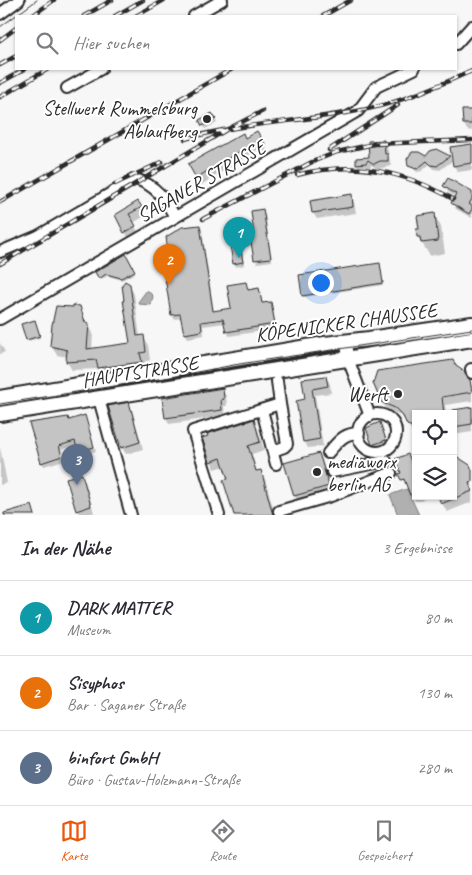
<!DOCTYPE html>
<html lang="de">
<head>
<meta charset="utf-8">
<style>
  body { margin:0; font-family:Caveat,sans-serif; background:#f7f7f7; color:#2b2b33 }
  .controls { position:absolute; right:15px; bottom:15px; display:grid; overflow:hidden; border-radius:0px; box-shadow:0 1px 4px #0004 }
  .controls button { width:45px; height:45px; display:grid; place-items:center; padding:0; border:0; border-bottom:1px solid #e1e1e2; background:#fff; color:#2b2b33; font:25px sans-serif }
  .you { position:absolute; left:320px; top:282px; width:18px; height:18px; margin:-12px; border:4px solid #fff; border-radius:50%; background:#1a73e8; box-shadow:0 0 0 8px #1a73e833 }
  .badge { display:grid; place-items:center; width:32px; height:32px; border-radius:50%; background:#ea580c; color:#fff; font-size:16px; font-weight:700 }
  .pin { position:absolute; translate:-50% -41px; filter:drop-shadow(0 1px 2px #0008) }
  .pin::after { content:''; position:absolute; top:26px; width:18px; height:15px; background:inherit; clip-path:polygon(0 0,100% 0,50% 100%) }
  .list { margin:0; padding:0; list-style:none }
  h2 { display:flex; justify-content:space-between; align-items:center; height:65px; margin:0; padding:0 20px; font-size:21px }
  h2 small { font-size:16px; font-weight:400; color:#7c7c81 }
  .list li { display:grid; grid-template-columns:32px 1fr auto; gap:15px; align-items:center; box-sizing:border-box; height:75px; padding:0 20px; border-top:1px solid #e1e1e2 }
  .list b { display:block; font-size:19px; white-space:nowrap }
  .list p { margin:0; font-size:16px; white-space:nowrap; color:#7c7c81 }
  .list em { font-size:16px; font-style:normal; color:#7c7c81 }
  .icon { flex:none; width:28px; height:28px; fill:none; stroke:currentColor; stroke-width:2; stroke-linecap:round; stroke-linejoin:round }
  .map { position:relative; flex:none; width:472px; height:515px; overflow:hidden }
  .search { position:absolute; background:#fff; box-shadow:0 1px 4px #0004; left:15px; right:15px; top:15px; height:55px; display:flex; align-items:center; gap:12px; box-sizing:border-box; padding:0 18px; border-radius:0px; color:#7c7c81; font-size:19px }
  .sheet { height:290px; background:#fff }
  nav { display:flex; justify-content:space-around; align-items:center; box-sizing:border-box; height:70px; border-top:1px solid #e1e1e2; background:#fff; font-size:14px; color:#7c7c81 }
  nav a { display:grid; justify-items:center; gap:2px }
  nav .on { color:#ea580c }
  .map>svg:first-child { display:block }
</style>
</head>
<body>
<div class="map">
<svg width="472" height="515" viewBox="0 0 472 515">
  <rect width="100%" height="100%" fill="#f7f7f7"/>
  <filter id="ink" filterUnits="userSpaceOnUse"><feTurbulence type="fractalNoise" baseFrequency=".02" numOctaves="2"/><feDisplacementMap in="SourceGraphic" scale="10" xChannelSelector="R" yChannelSelector="G"/><feConvolveMatrix kernelMatrix="1 2 1 2 8 2 1 2 1" color-interpolation-filters="sRGB"/></filter>
  <g filter="url(#ink)">
    <path fill="#b0b0b0" stroke="#7b7b7b" d="M147 290 153 296 151 305 139 304 138 302Z
      M407 489 419 515H398L390 495Z"/>
    <path fill="#0003" d="M463 111H472V131L467 130 464 124Z
      M212 114 217 123 205 129 200 120Z
      M257 132 269 153 265 155 261 150 258 152 257 150 201 185 189 164 245 139Z
      M384 141 387 147 391 166 378 169 371 165 369 169 360 170 357 164V159L371 158Z
      M472 146V170L458 172 454 166 451 148Z
      M436 150 450 157 452 161 440 170 434 169 430 164 422 171 417 172 411 167Z
      M445 186 472 194V218L456 209 453 203 456 197 448 192Z
      M351 196 354 202 356 213 317 219 313 213 312 202Z
      M138 203 145 216 133 223 140 235 130 241 116 215Z
      M263 211 265 214 272 261 257 263 253 245 241 247 244 265 236 267 230 239 255 236Z
      M434 214 441 227 445 253 430 256 418 237 420 230Z
      M200 226 202 231 214 312 232 309 246 283 249 291 259 289 263 304 271 303 273 308 276 329 229 336 225 323 203 326 204 335 188 338 185 333 182 318 174 319 172 315 179 263 178 254 172 255 169 251Z
      M125 256 135 273 122 280 108 276 101 279 97 273Z
      M380 266 383 285 304 297 303 295Z
      M129 285 134 294 140 337 143 336 148 345 150 360 144 362 146 371 104 377 99 369 72 370 67 362 68 357 57 355 51 346 79 307 87 324H88L93 333 92 350 131 344Z
      M35 322 40 338 28 341 22 325Z
      M0 343 5 352 0 354Z
      M456 368 469 380 472 386V401L445 405 446 413 472 409V432L453 435V414H416V434L413 433 407 422 401 416 387 410 382 402Z
      M326 377 330 384 331 393 315 395 323 446 308 448 304 441 307 400 304 380Z
      M222 390 226 396 227 406H224L225 416 169 424 166 417Z
      M128 404 132 410 143 449 126 454 122 448Z
      M84 416 96 451 82 455 77 445 60 450 64 460 44 466 42 463 69 421Z
      M254 421 258 429 264 450 252 454 257 472 260 471 265 479 275 515H235L229 480 225 466 215 469 211 461Z
      M380 424 389 446 377 451 374 444Z
      M0 447 7 483 0 485Z
      M319 454 322 460 332 492 298 502 295 496Z
      M472 471V502L447 512 442 503 453 496Z
      M416 473V496L425 497 421 501H415L400 474Z
      M81 475 85 481 94 513 86 515H80L77 510Z"/>
    <path fill="#c4c4c4" stroke="#2b2b2b" d="M462 110H472V124H463Z
      M212 113 216 119 202 126 199 120Z
      M257 131 266 145 259 149 256 144 253 145 252 144 196 178 188 164 243 133 245 138Z
      M384 140 385 154H388V161H380L374 164 368 160 366 163 356 164V158L369 157 368 141Z
      M472 144V163L453 166 450 147Z
      M436 149 450 156 437 166 431 165 427 161 417 169 408 166 407 159 412 152H419L426 156 430 151Z
      M448 178 472 192V199L469 204 472 206V209L469 214 451 203 456 194 443 186Z
      M352 194 353 207 312 213 310 201Z
      M138 201 142 207 129 214 136 226 124 233 115 215Z
      M263 209 271 258 254 260 251 242 240 244 243 262 233 264 229 238 254 235 251 211Z
      M435 213 438 241 421 243 420 237H417L416 229H419L417 216Z
      M200 225 213 311 231 308 227 285 246 282 248 290 259 288 262 303 271 302 275 324 226 332 223 319 201 322 202 331 184 334 180 314 171 315 163 265 178 262 176 250 168 251 166 237 182 227Z
      M126 254 135 271 121 278 106 274 99 279 95 272Z
      M380 263 383 283 302 296 299 275Z
      M125 281 130 284 137 336 144 335 146 352 140 353 142 362 98 368 96 360 66 362 67 350 50 346 52 325 56 306 73 307V305L80 306 85 322 89 323 87 349 130 343 123 300H124L122 285Z
      M35 320 40 336 26 340 21 324Z
      M453 360 456 366 465 372 467 377 470 380 472 392 442 397 444 414H416V428L407 425 403 416 395 408 381 402 373 383 377 371Z
      M326 376 328 386 312 389 320 439 303 442 296 401 305 399 302 379Z
      M223 388 224 399 221 400 222 410 165 418 162 398Z
      M129 402 140 442 121 448 108 406Z
      M472 407V424L453 427V410Z
      M85 415 94 447 78 452 75 441 59 446 62 456 41 463 29 423 68 417 69 420Z
      M254 419 260 442 248 446 256 471 261 470 273 515H234L223 480 228 479 221 458 210 462 202 438 208 436 207 434Z
      M380 422 386 440 372 445 366 428Z
      M319 453 329 486 294 496 284 463Z
      M408 454 416 473V493L410 495 404 479 401 480 398 474 401 473 395 459Z
      M453 454 470 465 472 470V482L469 483 472 491 441 504 438 496H453Z
      M82 474 91 506 76 511 66 478Z
      M32 505 35 515H4V513Z"/>
    <g fill="none" stroke-linecap="round" stroke-linejoin="round">
      <g stroke="#2b2b2b" stroke-width="14">
        <path id="minor" d="M0 14 19 0
          M194 16 222 0
          M456 44 472 26
          M67 88 101 69
          M0 252 38 236 135 179C156 185 165 199 175 217
          M0 319 358 111 376 87 414 69
          M346 341 348 359 370 416
          M471 369 472 373
          M99 399 131 515
          M262 410 276 464
          M358 433a19 19 0 1 1 38 0a19 19 0 1 1-38 0Z
          M273 451 284 447 287 444 280 404
          M328 453C338 442 343 433 359 433
          M332 472 386 461
          M279 511 331 496 391 473
          M219 515 193 431 280 404 277 381"/>
      </g>
      <g stroke="#2b2b2b" stroke-width="18">
        <path id="major" d="M0 398 325 344 369 339 472 324
          M0 414 472 339"/>
      </g>
      <use href="#minor" stroke="#fff" stroke-width="10"/>
      <use href="#major" stroke="#fff" stroke-width="14"/>
      <path stroke="#2b2b2b" stroke-width="1" d="M0 27 37 0
        M0 404 165 378 239 364 472 329"/>
      <g stroke="#2b2b2b" stroke-width="4.5">
        <path id="rail" d="M32 16 54 0
          M84 16 112 0
          M115 16 143 0
          M136 16 164 0
          M323 16 351 0
          M0 40 16 28
          M0 65 16 56
          M0 83 25 69
          M0 97 48 69
          M185 139C247 121 313 122 376 107 409 99 441 84 472 71
          M329 150 398 105
          M297 175C353 160 403 171 453 199
          M115 184 162 162
          M0 202 232 69
          M203 219 312 162 337 152 374 144 472 140
          M0 264 226 130 263 111"/>
      </g>
      <use href="#rail" stroke="#fff" stroke-width="2.5" stroke-dasharray="8" stroke-linecap="butt"/>
    </g>
  </g>
  <g fill="#2b2b2b" stroke="#fff" stroke-width="2">
    <circle cx="207" cy="119" r="5"/>
    <circle cx="398" cy="394" r="5"/>
    <circle cx="317" cy="472" r="5"/>
  </g>
  <g text-anchor="middle" stroke-width="4" stroke-linejoin="round" paint-order="stroke">
    <g font-size="20" fill="#2b2b2b" stroke="#fff" text-anchor="end">
      <text x="197" y="115">Stellwerk Rummelsburg<tspan x="197" dy="23">Ablaufberg</tspan></text>
      <text x="388" y="401">Werft</text>
      <text x="327" y="468" text-anchor="start">mediaworx<tspan x="327" dy="23">berlin AG</tspan></text>
    </g>
    <g font-size="20" fill="#2b2b2b" stroke="#fff">
      <text transform="translate(201 181) rotate(-30)" y="7">SAGANER STRASSE</text>
      <text transform="translate(346 322) rotate(-8)" y="7">KÖPENICKER CHAUSSEE</text>
      <text transform="translate(140 371) rotate(-9)" y="7">HAUPTSTRASSE</text>
    </g>
  </g>
</svg>
<div class="controls">
<button><svg class="icon" aria-label="locate" viewBox="0 0 24 24"><circle cx="12" cy="12" r="6"/><path d="M12 2v4M12 18v4M2 12h4M18 12h4"/></svg></button>
<button><svg class="icon" aria-label="layers" viewBox="0 0 24 24"><path d="M12 4l9 5-9 5-9-5zM3 14l9 5 9-5"/></svg></button>
</div>
<div class="you"></div>
<div class="pin badge" style="left:239px;top:258px;background:#0f9aa8">1</div>
<div class="pin badge" style="left:169px;top:285px;background:#e8710a">2</div>
<div class="pin badge" style="left:77px;top:485px;background:#5c6f8a">3</div>
<div class="search"><svg class="icon" aria-label="search" viewBox="0 0 24 24"><circle cx="10" cy="10" r="6"/><path d="M15 15l6 6"/></svg>Hier suchen</div>
</div>
<section class="sheet">
<h2>In der Nähe<small>3 Ergebnisse</small></h2>
<ul class="list">
<li><span class="badge" style="background:#0f9aa8">1</span><div><b>DARK MATTER</b><p>Museum</p></div><em>80 m</em></li>
<li><span class="badge" style="background:#e8710a">2</span><div><b>Sisyphos</b><p>Bar · Saganer Straße</p></div><em>130 m</em></li>
<li><span class="badge" style="background:#5c6f8a">3</span><div><b>binfort GmbH</b><p>Büro · Gustav-Holzmann-Straße</p></div><em>280 m</em></li>
</ul>
</section>
<nav>
<a class="on"><svg class="icon" aria-label="map" viewBox="0 0 24 24"><path d="M3 6l6-2 6 2 6-2v14l-6 2-6-2-6 2zM9 4v14M15 6v14"/></svg>Karte</a>
<a><svg class="icon" aria-label="directions" viewBox="0 0 24 24"><path d="M12 3l9 9-9 9-9-9zM9 14v-3h6M13 9l2 2-2 2"/></svg>Route</a>
<a><svg class="icon" aria-label="saved" viewBox="0 0 24 24"><path d="M7 4h10v16l-5-4-5 4z"/></svg>Gespeichert</a>
</nav>
</body>
</html>
